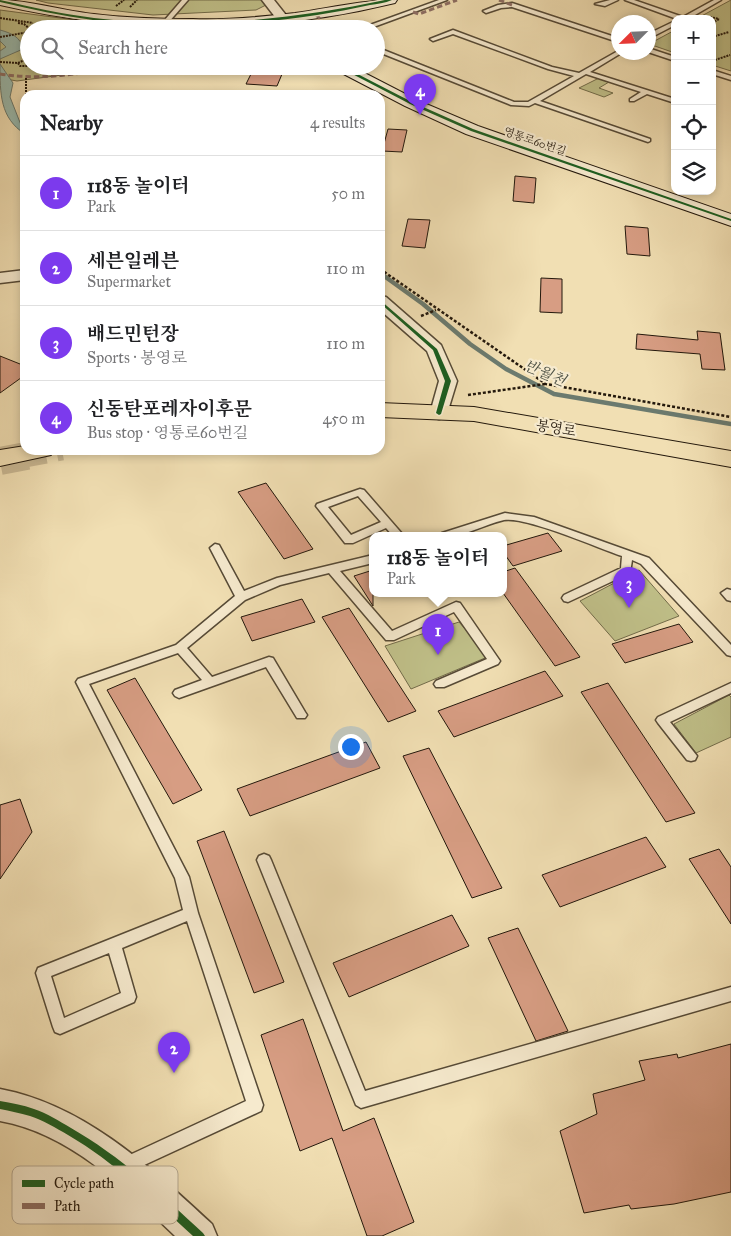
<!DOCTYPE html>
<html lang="en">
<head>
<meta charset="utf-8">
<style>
  body { margin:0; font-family:"IM FELL Great Primer","Noto Serif KR",serif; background:#f6f6f6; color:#202124 }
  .controls { position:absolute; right:15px; top:15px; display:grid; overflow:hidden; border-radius:10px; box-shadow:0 2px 8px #0003 }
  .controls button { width:45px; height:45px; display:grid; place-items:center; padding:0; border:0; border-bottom:1px solid #e0e0e0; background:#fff; color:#202124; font:25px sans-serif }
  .compass { position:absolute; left:611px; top:15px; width:45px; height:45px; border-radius:50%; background:#fff; box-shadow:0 2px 8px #0003; rotate:246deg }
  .you { position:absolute; left:350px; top:746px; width:18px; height:18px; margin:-12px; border:4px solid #fff; border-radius:50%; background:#1a73e8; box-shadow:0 0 0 8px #1a73e833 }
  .badge { display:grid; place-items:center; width:32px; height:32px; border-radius:50%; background:#7c3aed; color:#fff; font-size:16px; font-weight:700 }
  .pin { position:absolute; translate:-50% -41px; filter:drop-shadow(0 1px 2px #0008) }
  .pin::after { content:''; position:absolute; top:26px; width:18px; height:15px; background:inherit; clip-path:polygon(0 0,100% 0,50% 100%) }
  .popup { position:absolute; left:369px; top:532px; width:138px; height:65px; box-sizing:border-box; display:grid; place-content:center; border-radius:10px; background:#fff; filter:drop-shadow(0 1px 4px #0005); font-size:16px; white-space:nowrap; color:#757577 }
  .popup b { font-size:19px; color:#202124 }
  .popup::after { content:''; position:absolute; left:50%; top:100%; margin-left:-10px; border:10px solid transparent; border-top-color:#fff }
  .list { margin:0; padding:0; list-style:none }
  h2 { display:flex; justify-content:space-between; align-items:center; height:65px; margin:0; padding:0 20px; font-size:21px }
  h2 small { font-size:16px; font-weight:400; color:#757577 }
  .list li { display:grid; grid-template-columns:32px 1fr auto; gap:15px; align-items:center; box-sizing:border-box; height:75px; padding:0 20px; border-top:1px solid #e0e0e0 }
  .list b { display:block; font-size:19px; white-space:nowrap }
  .list p { margin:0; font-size:16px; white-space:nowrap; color:#757577 }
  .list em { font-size:16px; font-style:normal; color:#757577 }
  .icon { flex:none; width:28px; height:28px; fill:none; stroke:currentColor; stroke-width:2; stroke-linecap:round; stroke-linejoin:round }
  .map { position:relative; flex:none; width:731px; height:1236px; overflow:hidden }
  .search { position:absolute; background:#fff; box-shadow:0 2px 8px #0003; left:20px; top:20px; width:365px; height:55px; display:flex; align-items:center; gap:12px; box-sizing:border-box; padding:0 18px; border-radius:28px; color:#757577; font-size:19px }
  .panel { position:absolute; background:#fff; box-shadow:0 2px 8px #0003; left:20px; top:90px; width:365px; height:365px; border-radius:15px }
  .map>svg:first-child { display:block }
</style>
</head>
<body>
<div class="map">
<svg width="731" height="1236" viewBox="0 0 731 1236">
  <rect width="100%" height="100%" fill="#f1dfb3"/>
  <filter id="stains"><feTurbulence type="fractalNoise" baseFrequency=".004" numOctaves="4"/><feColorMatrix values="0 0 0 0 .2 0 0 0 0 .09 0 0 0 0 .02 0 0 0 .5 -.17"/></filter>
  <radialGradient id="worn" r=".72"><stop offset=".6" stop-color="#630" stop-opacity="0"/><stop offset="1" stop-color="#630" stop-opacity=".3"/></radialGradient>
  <path fill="#c0c089" stroke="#726c4a" d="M36 0H264L268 4 256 10 153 15 48 3Z
    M731 0V71L712 65V19H696Z
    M0 10 105 24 171 26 284 22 279 29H29V66H129L17 81 0 78Z
    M675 30V53L649 44Z
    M599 78 609 82 599 88 613 93 604 97 579 88Z
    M639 570 679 616 615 641 580 601Z
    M459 622 486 653 485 658 411 689 385 646Z
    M729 695 731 697V737L696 753 674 724Z"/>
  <path fill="#9bbcb0" stroke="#6b7a6e" d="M0 30C11 33 21 37 23 49L0 59V51L6 47 0 41Z
    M0 64 13 83 10 97 21 125 25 128V134C0 118 0 94 0 64Z"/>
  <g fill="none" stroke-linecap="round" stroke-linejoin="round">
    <path stroke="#6b7a6e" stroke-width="4.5" d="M380 273 423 304 470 344 506 369 554 394 731 424"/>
  </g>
  <path fill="#d79d83" stroke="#23180c" d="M255 66H268L285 67 277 86 246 84Z
    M388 129 407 130 402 152 382 151Z
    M515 176 536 178 534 203 513 201Z
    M408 219 430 220 425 248 402 246Z
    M625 226 648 228 650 256 627 254Z
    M541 278 562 279V313L540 312Z
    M697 331 720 333 725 370 702 369 700 354 636 349 637 334 698 340Z
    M0 356 25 366V375L0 393Z
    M266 483 313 549 284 559 238 492Z
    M548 533 562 551 513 566 503 552V546Z
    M515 568 580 657 555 666 503 593V572Z
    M373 570V606L354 576Z
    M302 599 315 622 252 641 241 617Z
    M349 608 416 711 388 722 322 617Z
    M679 624 693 642 625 663 612 644Z
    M545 671 563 696 454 737 438 711Z
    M135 678 202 790 173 804 107 690Z
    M608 683 695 813 666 822 581 692Z
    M366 742 380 768 250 816 237 789Z
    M429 748 502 888 472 898 403 756Z
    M20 799 32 832 0 879V805Z
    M224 831 284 982 254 993 197 841Z
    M646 837 666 867 560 907 542 875Z
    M719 849 731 867V924L689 859Z
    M452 915 469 946 349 997 333 963Z
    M518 928 568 1031 536 1041 488 938Z
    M303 1019 343 1131 374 1118 414 1222 382 1236H367L332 1138 300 1151 261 1035Z
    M731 1044V1192L674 1204 631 1209 629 1205 584 1213 560 1131 597 1114 593 1094 645 1080 639 1061 677 1054 678 1058Z"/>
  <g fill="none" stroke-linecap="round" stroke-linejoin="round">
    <path stroke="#c8b792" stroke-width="21" stroke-dasharray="21 11" stroke-linecap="butt" d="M25 457 62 450"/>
    <path stroke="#c8b792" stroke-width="28" stroke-dasharray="28 14" stroke-linecap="butt" d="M0 461 32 455"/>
    <g stroke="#564a36" stroke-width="3">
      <path id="lane" d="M182 0H188L167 24H163V22Z
        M439 0H447L368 29H359Z
        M610 0H618L605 6 595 4Z
        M625 0H634L683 17 714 0H721L688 19H677Z
        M512 3 618 38V42L512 7 501 8 486 13 483 11 498 5Z
        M675 21V25L648 39V34Z
        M453 30 552 67 579 73 618 51V52H623L590 72 675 99V103L647 94 634 101H630V99L641 92 586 74 540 101 650 139V141L648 142 535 103 529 106 511 105 376 51V47L514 102H528L574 76 548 69 453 34 433 41 430 39Z
        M648 48 675 57V61L648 52Z
        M712 70 731 76V80L712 74Z
        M360 489 364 490 404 536H393L386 528 353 543H345L316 506 317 504ZM358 496 381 522 351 535 328 507Z
        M505 513 534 517 649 558 731 645V656L727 655 641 564 632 560 630 573 568 602 564 601 562 598 564 595 621 568 622 556C598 548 525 516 504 520 482 525 464 538 441 536L442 533Z
        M215 544 219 545 244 591 277 578 373 555V563L340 571 392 631 456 602 460 603 500 661 498 664 444 687H436L434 684 436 681 487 659 454 612 394 640H386L329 573 280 585 245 600 187 648 212 677 269 657 273 658 305 712 307 715 305 718H297L266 667 179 698 175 696 173 693 175 690 202 680 178 653 89 684 189 877 198 913 263 1105 261 1111 127 1173 121 1171 119 1165 121 1159 246 1101 187 921 122 948 136 997 134 1002 60 1034 55 1032 53 1027 36 973 38 968 183 910 175 878 76 682 78 679 176 645 235 596 210 548ZM109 953 121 993 64 1018 51 976Z
        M727 589 731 590V601L727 600 721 593Z
        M731 683V693L670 722 697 756 695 760 691 761 687 760 658 723 656 720 658 717Z
        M264 854 269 856 271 860 365 1091 731 987V1001L361 1108 356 1105 257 860 259 856Z"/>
    </g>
    <g stroke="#564a36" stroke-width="3">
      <path id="street" d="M262 0H274L289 19 287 22H279Z
        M25 270V280L0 283V273Z
        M380 296 386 297 441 345 457 381 446 417 439 419 432 417 430 413 439 381 427 351 380 310Z
        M0 1089C85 1105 151 1168 212 1224L217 1236H175C126 1189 69 1133 0 1121Z"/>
    </g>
    <g stroke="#23180c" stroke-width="2">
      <path id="secondary" d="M0 0C29 0 64 11 94 14 127 18 160 19 193 19 227 20 261 17 295 13 330 8 362 0 397 0L395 3C265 35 130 35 0 5Z
        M331 66H351L417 100 478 126 731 214V226L466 134 405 106 334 69Z"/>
    </g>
    <g stroke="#23180c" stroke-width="2">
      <path id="highway" d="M380 403 474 407 731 451V467L474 421 380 417Z
        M25 446V450H55L51 455 0 466V450Z"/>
    </g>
    <path stroke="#23180c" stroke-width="2" stroke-dasharray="2 1" stroke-linecap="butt" d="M116 6 124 0
      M130 7 137 0
      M710 17 719 19
      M0 18 33 23
      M18 23 24 24 30 29
      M712 23 719 19
      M46 26 60 29
      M0 37 29 32
      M712 37 729 32
      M715 60 730 55
      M0 62 18 63 20 66H36
      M18 63 29 58
      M26 78V95
      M25 110V123"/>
    <path stroke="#23180c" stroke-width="2.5" stroke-dasharray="3 2" stroke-linecap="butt" d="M380 269 546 384 731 417
      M421 316 436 310
      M468 395 545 384"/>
    <use href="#lane" fill="#f6eace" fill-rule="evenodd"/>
    <use href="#street" fill="#f6eace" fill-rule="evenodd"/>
    <use href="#secondary" fill="#f6eace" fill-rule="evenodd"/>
    <use href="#highway" fill="#f1dfb3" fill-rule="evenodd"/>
    <path stroke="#8d6e63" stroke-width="3" stroke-dasharray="5.5 3" stroke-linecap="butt" d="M499 0 512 5
      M413 12 419 14 457 0
      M316 15 331 29
      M0 74C44 81 82 73 125 66"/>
    <g stroke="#f6eace" stroke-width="3">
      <path id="cycleway" d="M0 0C31 7 62 14 94 18 191 30 290 20 385 0H392C385 3 377 4 370 5 352 9 335 12 317 15 244 26 167 29 93 20 62 16 31 9 0 2Z
        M337 66H342L412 102 473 129 731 219V221L471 131 410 104Z
        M380 300 437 349 451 381 441 414 439 415 436 413 445 381 433 350 380 303Z
        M0 1101C11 1103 23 1105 34 1109 47 1113 59 1121 71 1128 120 1156 162 1195 203 1233L205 1236H193C154 1200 114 1162 68 1135 56 1128 43 1120 30 1116 20 1113 10 1111 0 1109Z"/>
    </g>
    <use href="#cycleway" fill="#1b5e20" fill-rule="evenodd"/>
  </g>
  <g text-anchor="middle" stroke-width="4.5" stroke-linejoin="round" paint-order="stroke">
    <g font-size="11" fill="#23180c" stroke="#f6eace">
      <text transform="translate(535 141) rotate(19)" y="4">영통로60번길</text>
    </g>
    <g font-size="14" fill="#23180c" stroke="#f6eace">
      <text transform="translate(556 428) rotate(10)" y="5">봉영로</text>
    </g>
    <g font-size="15" font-style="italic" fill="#4d5145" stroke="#f6eace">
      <text transform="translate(545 373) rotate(23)" y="5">반월천</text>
    </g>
  </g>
  <rect x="12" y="1166" width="166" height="58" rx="8" fill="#f6eace" stroke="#b7ab94" stroke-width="1"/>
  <rect x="22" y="1180" width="23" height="7" fill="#1b5e20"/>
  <rect x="22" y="1203" width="23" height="6" fill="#8d6e63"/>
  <g font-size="14" fill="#23180c">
    <text x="54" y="1188">Cycle path</text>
    <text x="54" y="1211">Path</text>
  </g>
  <rect width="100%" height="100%" filter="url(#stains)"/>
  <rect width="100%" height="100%" fill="url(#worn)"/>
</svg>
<div class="controls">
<button>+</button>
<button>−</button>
<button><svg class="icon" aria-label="locate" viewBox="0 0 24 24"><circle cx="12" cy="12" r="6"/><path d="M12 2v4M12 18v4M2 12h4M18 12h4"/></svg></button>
<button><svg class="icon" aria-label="layers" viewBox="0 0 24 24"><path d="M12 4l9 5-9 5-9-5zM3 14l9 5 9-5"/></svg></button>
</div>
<svg class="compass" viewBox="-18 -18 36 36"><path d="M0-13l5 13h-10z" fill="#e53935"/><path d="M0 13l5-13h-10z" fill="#757577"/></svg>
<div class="you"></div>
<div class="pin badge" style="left:438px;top:655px">1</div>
<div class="popup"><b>118동 놀이터</b>Park</div>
<div class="pin badge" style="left:174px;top:1073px">2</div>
<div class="pin badge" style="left:629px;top:608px">3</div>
<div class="pin badge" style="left:420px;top:115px">4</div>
<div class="search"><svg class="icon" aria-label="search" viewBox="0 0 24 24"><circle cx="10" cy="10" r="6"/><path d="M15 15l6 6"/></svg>Search here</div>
<section class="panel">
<h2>Nearby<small>4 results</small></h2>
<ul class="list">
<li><span class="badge">1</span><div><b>118동 놀이터</b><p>Park</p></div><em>50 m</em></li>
<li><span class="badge">2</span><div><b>세븐일레븐</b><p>Supermarket</p></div><em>110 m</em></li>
<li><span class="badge">3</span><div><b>배드민턴장</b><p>Sports · 봉영로</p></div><em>110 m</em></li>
<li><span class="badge">4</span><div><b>신동탄포레자이후문</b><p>Bus stop · 영통로60번길</p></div><em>450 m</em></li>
</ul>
</section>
</div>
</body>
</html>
